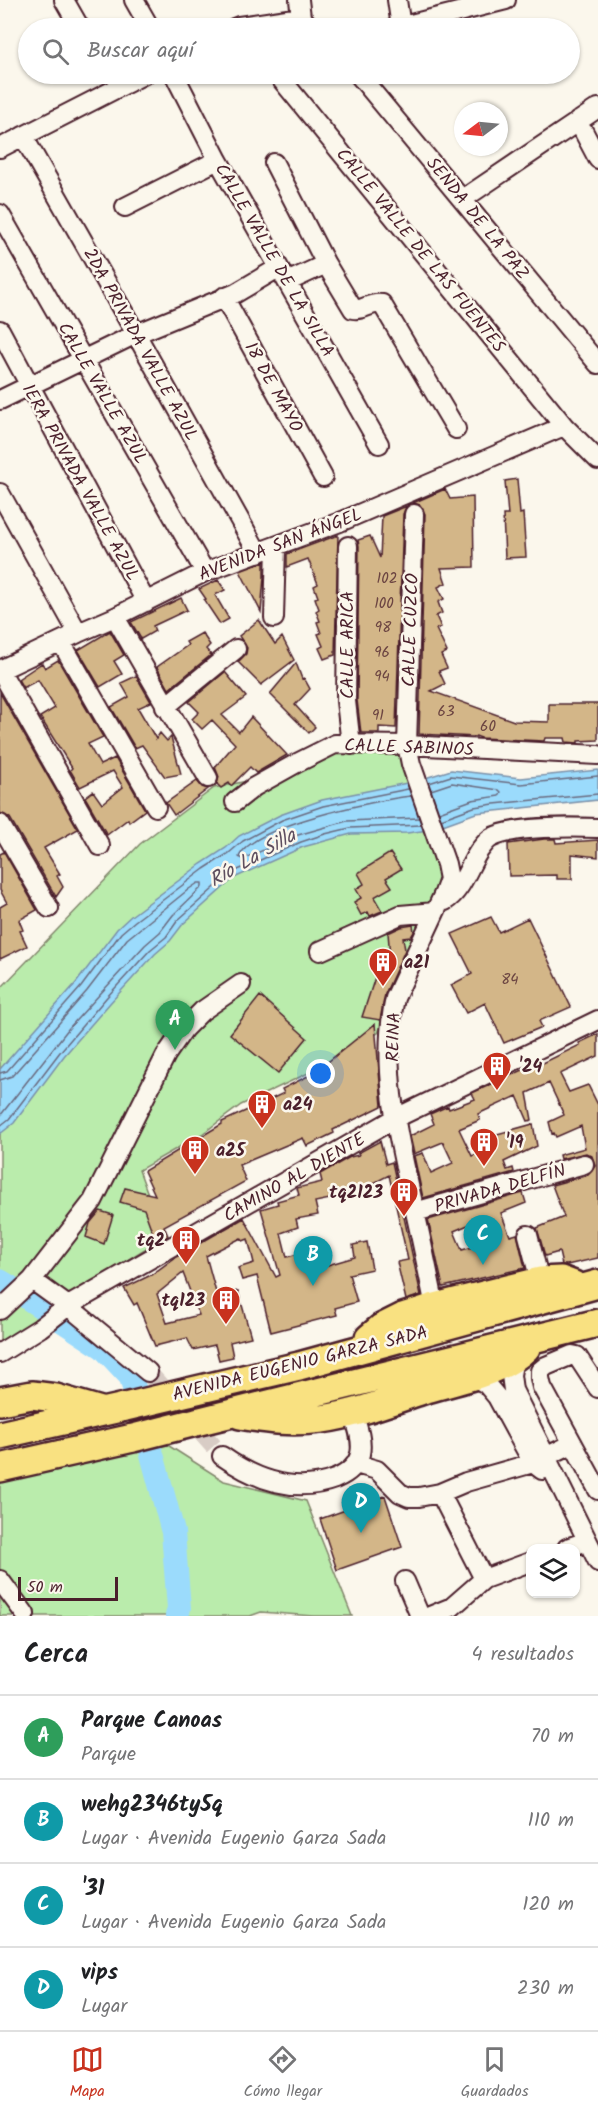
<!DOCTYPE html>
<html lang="es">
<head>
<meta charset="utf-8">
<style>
  body { margin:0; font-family:Kalam,sans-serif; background:#f2f2f2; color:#202124 }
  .controls { position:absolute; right:18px; bottom:18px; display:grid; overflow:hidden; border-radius:12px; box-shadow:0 2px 4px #0004 }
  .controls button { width:54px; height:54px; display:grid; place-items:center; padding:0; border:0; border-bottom:2px solid #e0e0e0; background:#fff; color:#202124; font:30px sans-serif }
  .compass { position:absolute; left:454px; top:102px; width:54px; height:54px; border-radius:50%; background:#fff; box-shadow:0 2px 4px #0004; rotate:254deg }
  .scale { position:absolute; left:18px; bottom:15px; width:100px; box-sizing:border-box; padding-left:6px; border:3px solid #4a1f2b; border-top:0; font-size:16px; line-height:21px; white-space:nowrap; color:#4a1f2b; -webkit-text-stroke:4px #fbf7ec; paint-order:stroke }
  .you { position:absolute; left:321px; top:1074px; width:21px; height:21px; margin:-15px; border:4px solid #fff; border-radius:50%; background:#1a73e8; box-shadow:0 0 0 9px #1a73e833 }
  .badge { display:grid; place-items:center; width:39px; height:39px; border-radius:50%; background:#c8321e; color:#fff; font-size:20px; font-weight:700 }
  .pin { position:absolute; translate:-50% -50px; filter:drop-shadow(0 2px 3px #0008) }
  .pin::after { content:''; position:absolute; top:32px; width:21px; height:18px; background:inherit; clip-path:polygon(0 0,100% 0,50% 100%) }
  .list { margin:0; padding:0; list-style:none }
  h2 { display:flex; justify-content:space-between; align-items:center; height:78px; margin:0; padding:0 24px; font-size:26px }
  h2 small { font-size:20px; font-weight:400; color:#757577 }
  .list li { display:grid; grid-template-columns:39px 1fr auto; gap:18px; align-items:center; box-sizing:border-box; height:84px; padding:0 24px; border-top:2px solid #e0e0e0 }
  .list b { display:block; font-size:22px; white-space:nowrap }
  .list p { margin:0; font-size:20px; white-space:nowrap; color:#757577 }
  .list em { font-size:20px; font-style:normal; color:#757577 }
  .icon { flex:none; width:33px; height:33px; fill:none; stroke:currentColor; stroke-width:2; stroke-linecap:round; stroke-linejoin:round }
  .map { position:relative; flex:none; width:598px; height:1616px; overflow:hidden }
  .search { position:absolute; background:#fff; box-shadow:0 2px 4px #0004; left:18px; right:18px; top:18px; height:66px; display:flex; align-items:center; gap:15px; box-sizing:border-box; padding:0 21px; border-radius:33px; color:#757577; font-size:22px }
  .sheet { height:414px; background:#fff }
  nav { display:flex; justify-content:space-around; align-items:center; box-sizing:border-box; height:84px; border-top:2px solid #e0e0e0; background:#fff; font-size:16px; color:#757577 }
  nav a { display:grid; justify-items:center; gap:3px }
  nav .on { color:#c8321e }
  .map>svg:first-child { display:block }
</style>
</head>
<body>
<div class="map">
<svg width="598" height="1616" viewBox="0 0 598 1616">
  <rect width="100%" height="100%" fill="#fbf7ec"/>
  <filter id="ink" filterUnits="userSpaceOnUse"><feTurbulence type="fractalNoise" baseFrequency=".0167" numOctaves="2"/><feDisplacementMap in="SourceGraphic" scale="12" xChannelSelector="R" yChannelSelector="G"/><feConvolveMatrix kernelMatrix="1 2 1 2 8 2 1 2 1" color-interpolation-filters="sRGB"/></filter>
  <g filter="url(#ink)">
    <path fill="#baecac" stroke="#82866c" stroke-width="1.5" d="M339 749 398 752 423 830 432 849 439 872 437 889 427 920 378 1033 323 1066 241 1105 202 1134 139 1170 164 1237 49 1309 0 1347V989L140 844 214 788 266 777Z
      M166 1444 224 1481 306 1501 352 1616H313L261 1612 250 1616H0V1481Z"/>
    <path fill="#9bdbfc" stroke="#7b90a8" stroke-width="1.5" d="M451 770 521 778 598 770V800L476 813 429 830 407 833 351 834 303 847 234 878 183 924 170 941 155 954 110 1003 64 1056 14 1123 0 1134V1069L76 983 117 929 131 916 201 864 226 848 239 836 280 815 322 800 412 782Z"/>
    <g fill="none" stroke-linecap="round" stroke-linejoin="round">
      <path stroke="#6a6a7f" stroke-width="1.5" d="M429 783 451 776 521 784 598 776
        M431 790 452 783 499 790 501 792 499 796 472 800 439 812
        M411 796C377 800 252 825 239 857L243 859 298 835 347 821 419 818
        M441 819 474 807 494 804 598 794
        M0 1073 7 1071 81 987 121 933 135 921 204 869 229 853 243 841 282 820 323 806 408 789
        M0 1080 12 1076 53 1030 87 991 127 939 189 889 198 883H202V887L173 915 160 932 145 945 100 994 69 1028 0 1116
        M0 1126 9 1119 60 1052 106 998 150 950 166 937 178 920 231 873 301 842 325 834 350 828 421 825"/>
      <path stroke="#9bdbfc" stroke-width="24" d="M0 1281 10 1287
        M29 1299 104 1348 131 1377 173 1532 179 1608 177 1616"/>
    </g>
    <path fill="#d3b688" stroke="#4a1f2b" stroke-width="1.5" fill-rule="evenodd" d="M517 479 520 514 523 513 526 557 505 558 503 515H508L505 481Z
      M445 489 450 499 473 497 474 567 441 568 446 583 438 587 444 599 438 602 442 613 436 616 441 627 436 629 447 652 441 655 447 668 439 671 445 684 431 691 514 721 549 722V704H598V740L578 741V743L566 742 565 738H545L544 741 481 738 476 736V737L419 734 425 514 420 505 413 503Z
      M407 506 403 514 396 728 379 727V733H361L357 700 359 546 358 540 370 536 380 558 382 516Z
      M338 535 335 655 324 659 319 648 323 646 318 634 321 633 317 622 320 621 316 611 319 609 315 598 318 597 314 586 318 584 308 559 287 567V554Z
      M264 562V577L261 612 240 571Z
      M218 580 225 590 215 595 229 619 220 624 204 600 206 599 199 589Z
      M181 598 187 610 153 626 155 631 141 639 131 622Z
      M259 620 275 644 282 637 294 660 261 685 238 662 246 654 247 648 239 636Z
      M110 631 124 655 114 661 122 674 100 687 78 650Z
      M202 633 210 645 206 649 211 655 169 689 157 667 188 645 186 642Z
      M58 660 103 737 88 744 100 765 115 758 145 810 129 822 128 819 107 835 85 797 93 791 102 804 123 787 113 771 80 787 70 770 72 768 40 717 55 708 38 680 23 688 18 679 42 663 45 668Z
      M296 663 302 679 304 678 310 689 295 705 315 727 309 733 270 694Z
      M225 672 246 697 222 715 239 732 251 717 287 755 256 773 250 767 231 786 229 783 221 788 217 784 219 777 215 767 235 744 212 720 202 729 192 719 199 712 189 702Z
      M136 676 151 702 138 708 156 739 160 733 167 741 171 737 181 774 165 777 142 745 135 748 111 707 129 697 121 683Z
      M0 693 78 829 44 848 60 874 57 876 63 887 56 897 10 818 0 813Z
      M197 781 202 787 208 789 174 815 166 803Z
      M544 839H555L556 843 598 840V857L572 854V879H557V875L509 876 508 844Z
      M4 852 37 910 19 920 23 930 20 931 27 946 0 959V907L7 903 0 890V854Z
      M390 853 401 869 386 878 392 887 374 897 382 911 370 916 368 912 361 915 354 902 361 898 356 889 364 884 358 873Z
      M491 917 499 932 528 918 571 1007 539 1021 542 1027 504 1043 485 1003 466 1013 451 985 472 974 452 934Z
      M413 925 414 932 411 937 403 938 405 950 385 994 380 1020 362 1017 382 956H390L388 933 401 927Z
      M260 996 307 1038 278 1073 230 1034Z
      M375 1024 382 1106 333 1130 334 1133 307 1146 303 1138 239 1165 246 1181 164 1226 168 1236 156 1242 144 1209 120 1202 125 1188 155 1195 144 1171 222 1124V1122L284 1093 282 1089 314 1073Z
      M598 1034V1056L560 1074 569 1092 588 1085 598 1105V1258L567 1265H562L559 1252 545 1256 537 1228 564 1217 552 1185 588 1175 592 1171 595 1166 592 1156 586 1153 560 1159 559 1155 585 1148 581 1126 556 1137 554 1133 552 1134 549 1122 564 1115 549 1083 527 1093 532 1120 528 1121 517 1096 478 1114 480 1120 459 1129 472 1156 498 1145 497 1134 533 1124 537 1146 504 1162 507 1170 513 1168 514 1172 423 1198 414 1156 423 1153 431 1173 453 1163 443 1142 414 1154 410 1136 434 1124 430 1114 448 1106 449 1109 475 1099 472 1093 536 1064 537 1066 580 1045 579 1043Z
      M380 1141 386 1164 392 1162 421 1295 406 1300 397 1262 408 1260 389 1175 366 1187 339 1194 340 1197 315 1202 318 1215 296 1219 298 1227 281 1233 287 1257 319 1248 324 1266 355 1257 353 1245 367 1242 372 1269 349 1274 357 1302 335 1308 337 1315 271 1332 257 1276 242 1280 238 1268 254 1263 248 1239 243 1241 241 1238 206 1256 217 1296 238 1291 251 1337 230 1342 233 1357 219 1360 215 1345 193 1350 187 1338 155 1346 137 1303 134 1305 124 1288 151 1275 176 1257 244 1218 276 1277 280 1275 261 1209 278 1204 277 1201 299 1195 297 1188 322 1182 320 1174 350 1157 359 1155 358 1153ZM183 1273 199 1315 167 1323 157 1294Z
      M523 1193 526 1203 501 1213 510 1236 517 1234 525 1268 443 1287 428 1220ZM475 1222 483 1244 462 1250 454 1231Z
      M100 1211 113 1215 104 1244 86 1237 90 1223Z
      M385 1496 402 1547 337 1570 320 1519Z"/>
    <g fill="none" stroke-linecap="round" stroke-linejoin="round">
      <path stroke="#d8ccc5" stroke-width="18" stroke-dasharray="18 9" stroke-linecap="butt" d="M148 1372 222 1456"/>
      <g stroke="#4a1f2b" stroke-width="22">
        <path id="minor" d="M64 0 80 28
          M134 0 150 28
          M299 0 301 17 311 28
          M397 0 401 27
          M234 28 239 26 301 17
          M395 28 506 0
          M174 74 218 160 379 444
          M277 74 564 426 598 460
          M358 74 598 364
          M578 121 598 159
          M23 136 136 334 258 553
          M0 148 145 74
          M274 163 326 264 353 309C366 311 368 302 382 304L456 429
          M463 199 598 108
          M125 207 218 160
          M0 214 205 572
          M287 282 326 264
          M224 297 323 477
          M0 330 146 602
          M0 400 136 334 236 293 278 268
          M0 493 78 633
          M414 514 407 745 411 764 446 864 449 879 444 893 395 998C380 1065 398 1137 413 1203 421 1237 428 1272 435 1307
          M348 546 346 701 351 745
          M115 617 208 778
          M274 618 276 546
          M61 642 156 807
          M0 670 78 633 115 617 205 572 340 522 564 426
          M0 670 100 846
          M165 707 236 649
          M235 802 254 787 297 763 335 744 407 745 598 755
          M0 824 49 908
          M445 901C462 891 468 867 479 851 482 847 487 840 491 838 512 826 573 827 598 828
          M320 951 400 915 435 912
          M415 1212 584 1164
          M528 1235 540 1281
          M32 1280 68 1306 148 1372
          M0 1310 32 1280 93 1201 166 1055 184 1029 202 1011 241 984
          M0 1353 40 1328 68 1306 394 1119 598 1020
          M514 1358 511 1375 513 1390 598 1562
          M471 1375 486 1384 497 1397 533 1463 542 1470
          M598 1388 577 1356 572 1355 546 1366 540 1371V1378L542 1387 598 1490
          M222 1456C256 1480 295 1494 335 1479 347 1474 357 1467 360 1454 363 1441 357 1425 353 1413
          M356 1464 377 1470 400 1493 409 1497H419L440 1493 466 1482 533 1463 572 1444
          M440 1493 484 1579
          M567 1548 587 1541
          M0 1580 25 1614
          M405 1581 420 1616
          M430 1616 452 1607 484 1579 530 1562"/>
      </g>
      <g stroke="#4a1f2b" stroke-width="32">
        <path id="highway" d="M369 1338 381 1328 403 1317 435 1307 540 1281 561 1280 574 1285
          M188 1392 299 1366 598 1284
          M0 1401 32 1395 56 1398 101 1411
          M240 1415C270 1420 291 1423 322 1419 356 1414 388 1402 420 1391 454 1380 500 1374 526 1348
          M196 1422 598 1323
          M0 1435 125 1407
          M0 1468 133 1438"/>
      </g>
      <use href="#minor" stroke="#fbf7ec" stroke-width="18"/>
      <use href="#highway" stroke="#f9e181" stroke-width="27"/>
      <g stroke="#4a1f2b" stroke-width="32" stroke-linecap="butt">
        <path id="highway-bridge" d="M125 1407 188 1392
          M133 1438 196 1422"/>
      </g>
      <use href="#highway-bridge" stroke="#f9e181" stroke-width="27"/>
    </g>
  </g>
  <defs>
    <g id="building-pin" transform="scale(1.5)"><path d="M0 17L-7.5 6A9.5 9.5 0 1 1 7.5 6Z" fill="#c8321e" stroke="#fbf7ec"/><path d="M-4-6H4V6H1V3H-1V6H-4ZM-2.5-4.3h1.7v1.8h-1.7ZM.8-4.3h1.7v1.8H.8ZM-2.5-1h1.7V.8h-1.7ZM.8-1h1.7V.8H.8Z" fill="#fff"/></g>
  </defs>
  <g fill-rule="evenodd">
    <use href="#building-pin" x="383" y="962"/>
    <use href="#building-pin" x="497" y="1066"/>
    <use href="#building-pin" x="262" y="1104"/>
    <use href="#building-pin" x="484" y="1142"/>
    <use href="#building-pin" x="195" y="1150"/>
    <use href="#building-pin" x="404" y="1192"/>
    <use href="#building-pin" x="186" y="1240"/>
    <use href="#building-pin" x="226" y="1300"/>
  </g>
  <g text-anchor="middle" stroke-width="5" stroke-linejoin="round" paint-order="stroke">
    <g font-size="15" fill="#6c4542">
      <text x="387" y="583">102</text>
      <text x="384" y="608">100</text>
      <text x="383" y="632">98</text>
      <text x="382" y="657">96</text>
      <text x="382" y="681">94</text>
      <text x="446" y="716">63</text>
      <text x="378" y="720">91</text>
      <text x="488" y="731">60</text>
      <text x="510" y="984">84</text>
    </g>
    <g font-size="18" fill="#4a1f2b" stroke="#fbf7ec">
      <text transform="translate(478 218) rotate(51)" y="6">SENDA DE LA PAZ</text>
      <text transform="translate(421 250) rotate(51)" y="6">CALLE VALLE DE LAS FUENTES</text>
      <text transform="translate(275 260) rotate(60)" y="6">CALLE VALLE DE LA SILLA</text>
      <text transform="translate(141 344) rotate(61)" y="6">2DA PRIVADA VALLE AZUL</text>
      <text transform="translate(274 387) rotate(61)" y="6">18 DE MAYO</text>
      <text transform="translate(103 393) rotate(60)" y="6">CALLE VALLE AZUL</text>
      <text transform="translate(81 482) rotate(61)" y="6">1ERA PRIVADA VALLE AZUL</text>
      <text transform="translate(280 544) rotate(-21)" y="6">AVENIDA SAN ÁNGEL</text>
      <text transform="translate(410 630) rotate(-88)" y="6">CALLE CUZCO</text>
      <text transform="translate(347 645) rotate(-90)" y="6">CALLE ARICA</text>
      <text transform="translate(409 747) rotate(2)" y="6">CALLE SABINOS</text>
      <text transform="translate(393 1037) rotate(-88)" y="6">REINA</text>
      <text transform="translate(294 1177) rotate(-30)" y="6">CAMINO AL DIENTE</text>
      <text transform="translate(500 1188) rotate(-16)" y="6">PRIVADA DELFÍN</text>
      <text transform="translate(300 1363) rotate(-14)" y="6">AVENIDA EUGENIO GARZA SADA</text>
    </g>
    <g font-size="18" font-weight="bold" fill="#4a1f2b" stroke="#fbf7ec" text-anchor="start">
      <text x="404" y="968">a21</text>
      <text x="518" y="1072">'24</text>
      <text x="283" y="1110">a24</text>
      <text x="505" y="1148">'19</text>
      <text x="216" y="1156">a25</text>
      <text x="383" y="1198" text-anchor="end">tq2123</text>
      <text x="165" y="1246" text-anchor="end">tq2</text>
      <text x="205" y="1306" text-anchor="end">tq123</text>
    </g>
    <g font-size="20" font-style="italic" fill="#5e4e5f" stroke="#fbf7ec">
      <text transform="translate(252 857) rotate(-30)" y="7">Río La Silla</text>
    </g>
  </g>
</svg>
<div class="controls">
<button><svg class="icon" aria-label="layers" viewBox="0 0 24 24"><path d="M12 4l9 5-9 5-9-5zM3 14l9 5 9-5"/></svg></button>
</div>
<svg class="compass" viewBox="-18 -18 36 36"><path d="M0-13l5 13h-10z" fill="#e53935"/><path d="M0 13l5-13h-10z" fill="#757577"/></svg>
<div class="scale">50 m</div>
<div class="you"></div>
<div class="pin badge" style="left:175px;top:1050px;background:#2e9e5b">A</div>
<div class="pin badge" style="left:313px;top:1286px;background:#0f9aa8">B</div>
<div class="pin badge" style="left:483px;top:1265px;background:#0f9aa8">C</div>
<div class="pin badge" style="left:361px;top:1533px;background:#0f9aa8">D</div>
<div class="search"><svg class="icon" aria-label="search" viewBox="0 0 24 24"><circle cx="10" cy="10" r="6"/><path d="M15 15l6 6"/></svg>Buscar aquí</div>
</div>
<section class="sheet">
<h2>Cerca<small>4 resultados</small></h2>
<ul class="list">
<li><span class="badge" style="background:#2e9e5b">A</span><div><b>Parque Canoas</b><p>Parque</p></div><em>70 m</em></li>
<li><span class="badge" style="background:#0f9aa8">B</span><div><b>wehg2346ty5q</b><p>Lugar · Avenida Eugenio Garza Sada</p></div><em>110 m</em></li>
<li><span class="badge" style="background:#0f9aa8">C</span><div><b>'31</b><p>Lugar · Avenida Eugenio Garza Sada</p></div><em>120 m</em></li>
<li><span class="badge" style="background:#0f9aa8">D</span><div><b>vips</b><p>Lugar</p></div><em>230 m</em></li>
</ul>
</section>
<nav>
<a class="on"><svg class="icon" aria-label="map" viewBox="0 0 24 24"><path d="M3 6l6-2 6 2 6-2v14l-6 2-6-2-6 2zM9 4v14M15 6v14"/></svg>Mapa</a>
<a><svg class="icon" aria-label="directions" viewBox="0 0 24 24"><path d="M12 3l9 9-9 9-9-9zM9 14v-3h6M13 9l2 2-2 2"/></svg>Cómo llegar</a>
<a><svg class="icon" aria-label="saved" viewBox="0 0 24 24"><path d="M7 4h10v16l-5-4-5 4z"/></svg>Guardados</a>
</nav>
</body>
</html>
